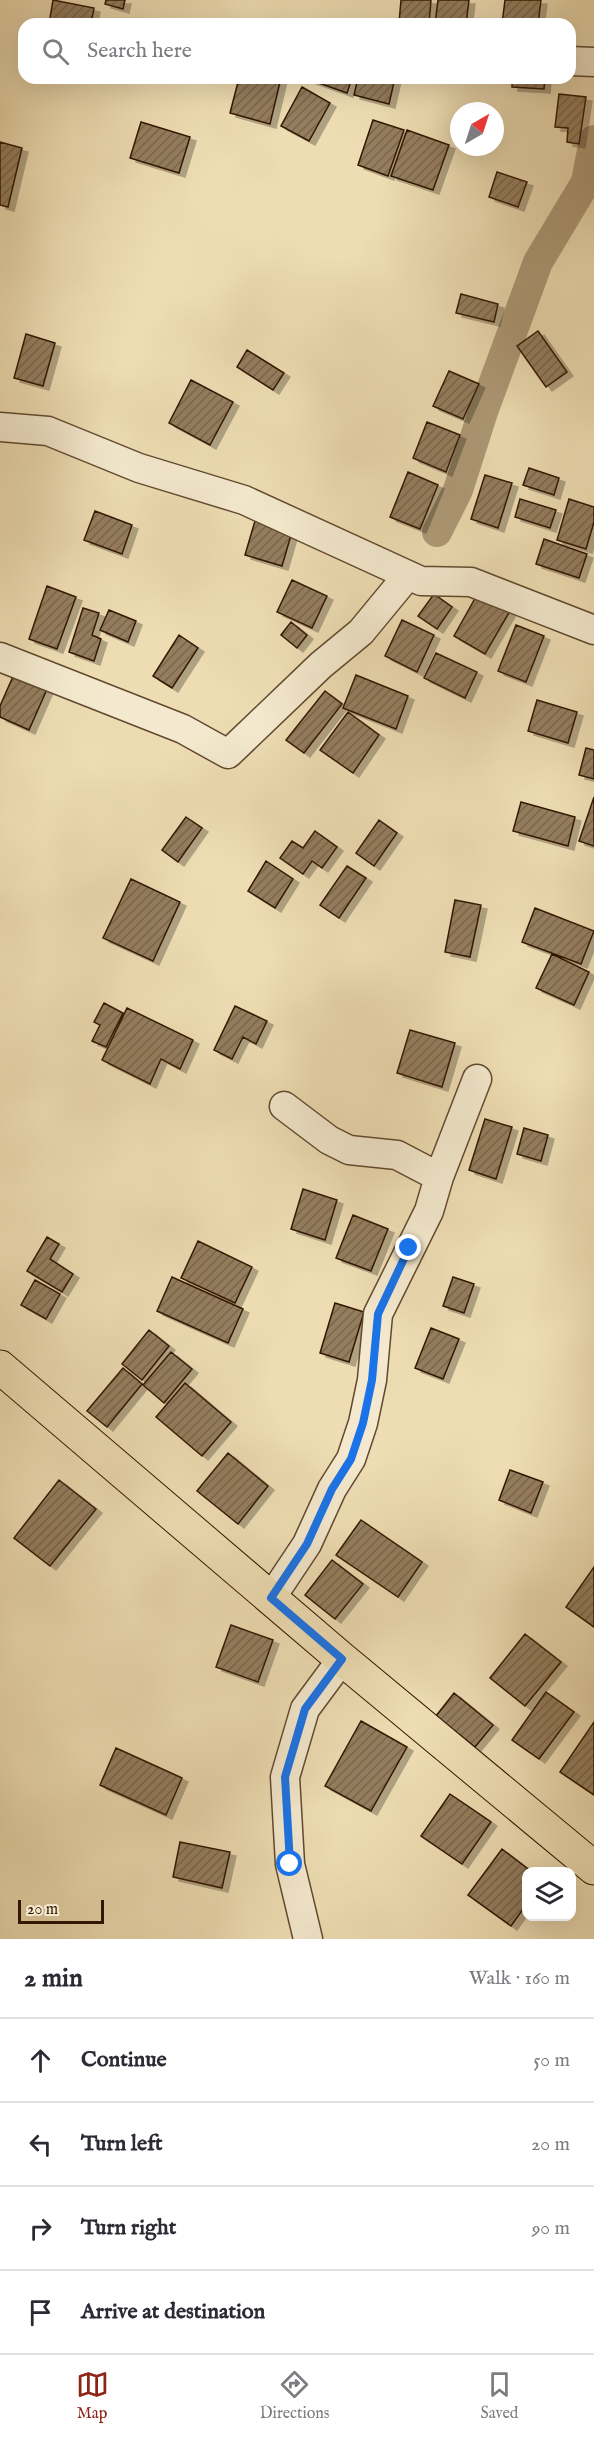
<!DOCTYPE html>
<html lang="en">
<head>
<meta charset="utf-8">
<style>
  body { margin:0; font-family:"IM FELL English",serif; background:#f2f2f3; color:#2b2b33 }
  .controls { position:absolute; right:18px; bottom:18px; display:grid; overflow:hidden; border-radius:12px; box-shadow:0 6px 24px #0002 }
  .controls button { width:54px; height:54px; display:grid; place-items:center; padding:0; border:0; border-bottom:2px solid #e1e1e2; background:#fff; color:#2b2b33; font:30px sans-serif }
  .compass { position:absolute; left:450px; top:102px; width:54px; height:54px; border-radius:50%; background:#fff; box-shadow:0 6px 24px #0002; rotate:39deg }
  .scale { position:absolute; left:18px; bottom:15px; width:86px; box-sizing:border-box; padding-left:6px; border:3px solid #331803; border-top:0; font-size:16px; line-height:21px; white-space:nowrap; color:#331803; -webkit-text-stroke:4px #f4e9ce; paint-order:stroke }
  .stop { position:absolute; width:18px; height:18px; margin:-14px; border:4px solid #1a73e8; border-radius:50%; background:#fff }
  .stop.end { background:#1a73e8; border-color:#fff; box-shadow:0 2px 6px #0008 }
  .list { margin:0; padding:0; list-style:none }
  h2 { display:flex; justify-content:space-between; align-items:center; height:78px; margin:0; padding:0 24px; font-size:26px }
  h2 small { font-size:20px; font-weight:400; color:#7c7c81 }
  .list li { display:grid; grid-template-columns:39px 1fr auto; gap:18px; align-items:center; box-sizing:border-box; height:84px; padding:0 24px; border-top:2px solid #e1e1e2 }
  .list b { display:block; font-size:22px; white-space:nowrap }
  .list em { font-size:20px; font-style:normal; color:#7c7c81 }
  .icon { flex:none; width:33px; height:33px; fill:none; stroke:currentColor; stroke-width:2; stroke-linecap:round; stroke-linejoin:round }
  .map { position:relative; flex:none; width:594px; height:1939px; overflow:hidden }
  .search { position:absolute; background:#fff; box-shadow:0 6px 24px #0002; left:18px; right:18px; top:18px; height:66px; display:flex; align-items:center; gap:15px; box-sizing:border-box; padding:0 21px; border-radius:18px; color:#7c7c81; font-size:22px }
  .sheet { height:414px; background:#fff }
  nav { display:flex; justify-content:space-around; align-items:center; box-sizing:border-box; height:84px; border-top:2px solid #e1e1e2; background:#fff; font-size:16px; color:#7c7c81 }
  nav a { display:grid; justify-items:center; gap:3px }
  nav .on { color:#8f2418 }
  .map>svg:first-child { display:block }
</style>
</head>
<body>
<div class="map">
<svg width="594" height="1939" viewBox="0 0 594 1939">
  <defs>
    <pattern id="building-hatch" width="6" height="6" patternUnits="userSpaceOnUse" patternTransform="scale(1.5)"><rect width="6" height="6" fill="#947e5f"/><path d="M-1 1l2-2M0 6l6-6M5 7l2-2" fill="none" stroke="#79664c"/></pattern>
    <filter id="shadow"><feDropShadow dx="6" dy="4" stdDeviation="0" flood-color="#0004"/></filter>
  </defs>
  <rect width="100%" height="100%" fill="#eeddb3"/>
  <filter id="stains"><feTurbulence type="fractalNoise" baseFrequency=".00333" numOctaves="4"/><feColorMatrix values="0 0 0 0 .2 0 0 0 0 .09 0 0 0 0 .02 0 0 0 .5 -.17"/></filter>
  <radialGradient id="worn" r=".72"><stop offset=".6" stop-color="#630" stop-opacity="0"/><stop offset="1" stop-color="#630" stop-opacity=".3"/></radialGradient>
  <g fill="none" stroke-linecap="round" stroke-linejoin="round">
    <path stroke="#ae9a77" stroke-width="30" d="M437 532 458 490 484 409 538 262 586 182 594 140"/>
  </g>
  <path fill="url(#building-hatch)" stroke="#331803" stroke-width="1.5" filter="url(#shadow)" d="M53 0 94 8 91 24H49Z
    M106 0H125L123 9 105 4Z
    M401 0H431L429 24 399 23Z
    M438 0H469L466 24H435Z
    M505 0H541L538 24H502Z
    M239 78H281L270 124 230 113Z
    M305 78H352L347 93Z
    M358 78H395L389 104 354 95Z
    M512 78H545L544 89 512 87Z
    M302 87 330 103 309 141 281 126Z
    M559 94 586 97 579 144 567 142 568 128 555 127Z
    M373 120 404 130 388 176 358 165Z
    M141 122 190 137 179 173 130 158Z
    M407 130 449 145 433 190 391 176Z
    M0 142 22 148 8 207 0 205Z
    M497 172 527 182 518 207 489 197Z
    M461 294 498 304 494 322 456 313Z
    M538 331 567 372 546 387 517 346Z
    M26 334 55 343 43 386 14 378Z
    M247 350 284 373 273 390 237 367Z
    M449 371 479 384 463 419 433 406Z
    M191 380 233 402 210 445 169 423Z
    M427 422 460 435 446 472 413 458Z
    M529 468 559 478 554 495 523 485Z
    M408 472 438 485 420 529 390 517Z
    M485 475 512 483 498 528 471 519Z
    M520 499 556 510 550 528 515 517Z
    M569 499 594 507V522L586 549 557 540Z
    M95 511 132 525 122 554 84 540Z
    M257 514 294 525 282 566 245 555Z
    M544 539 587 554 579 578 536 564Z
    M292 580 327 596 312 628 277 612Z
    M47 586 76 597 57 649 29 639Z
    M478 593 510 611 485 654 454 636Z
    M434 594 452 607 437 629 418 616Z
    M83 608 99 613 92 635 101 639 94 661 69 652Z
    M109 610 136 621 128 642 100 630Z
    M402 620 434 635 417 672 385 656Z
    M291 622 307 635 297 648 281 635Z
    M516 625 544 636 526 682 498 671Z
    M179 635 198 648 172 688 153 676Z
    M436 653 477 672 465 698 424 678Z
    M15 672 48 687 29 730 0 717V706Z
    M356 675 408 696 396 729 343 708Z
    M325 691 342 704 304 753 286 740Z
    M537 700 577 712 568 743 528 731Z
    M348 712 379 735 353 773 320 750Z
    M586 748 594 750V779L579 775Z
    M594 797V846L579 841Z
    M521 802 575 817 568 846 513 831Z
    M186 817 202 828 178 862 162 850Z
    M379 820 397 833 374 866 356 853Z
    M315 831 337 847 322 868 312 861 303 874 280 858 292 841 303 848Z
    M266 861 293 879 275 908 248 891Z
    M347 866 366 878 339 918 320 905Z
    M131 879 180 902 153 961 103 938Z
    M455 900 481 905 470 957 445 952Z
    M535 908 594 931 581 964 522 942Z
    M552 954 589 972 574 1005 536 988Z
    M104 1003 123 1013 106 1047 92 1041 100 1025 94 1022Z
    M235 1006 267 1021 256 1044 243 1037 232 1059 214 1050Z
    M127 1008 193 1040 180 1069 161 1059 150 1084 102 1060Z
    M410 1030 455 1043 442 1087 397 1073Z
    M485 1119 512 1127 496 1179 469 1170Z
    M524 1128 548 1135 541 1161 517 1154Z
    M303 1189 337 1200 325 1240 291 1229Z
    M353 1215 388 1229 371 1271 336 1258Z
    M47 1237 59 1244 50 1259 73 1274 62 1292 27 1271Z
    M198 1241 252 1267 235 1303 181 1278Z
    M172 1277 243 1309 228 1343 157 1311Z
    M453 1277 474 1284 464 1313 443 1306Z
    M35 1280 60 1294 46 1319 21 1305Z
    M335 1303 364 1312 349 1362 320 1353Z
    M431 1328 459 1339 443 1379 415 1368Z
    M149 1330 169 1346 142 1380 122 1364Z
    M171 1352 192 1369 164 1403 143 1385Z
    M123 1368 142 1384 107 1427 87 1411Z
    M185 1383 231 1422 202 1456 156 1417Z
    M228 1453 268 1486 238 1524 197 1491Z
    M510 1470 543 1482 531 1513 499 1500Z
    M59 1480 96 1509 50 1566 14 1538Z
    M361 1520 422 1562 398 1597 336 1555Z
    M332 1560 363 1584 335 1619 305 1595Z
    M594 1567V1627L566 1607Z
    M231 1625 273 1640 258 1682 216 1667Z
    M525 1634 561 1662 525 1706 490 1678Z
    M546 1692 574 1712 539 1759 512 1740Z
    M454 1693 493 1725 475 1747 436 1716Z
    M361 1721 407 1747 371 1811 325 1786Z
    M594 1722V1795L560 1772Z
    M116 1748 182 1778 166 1815 100 1785Z
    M450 1794 491 1822 462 1864 421 1836Z
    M180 1842 230 1852 222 1888 173 1877Z
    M502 1849 532 1872H526V1905L511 1926 468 1895Z"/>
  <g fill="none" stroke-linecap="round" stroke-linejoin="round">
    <g stroke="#62492f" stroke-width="31">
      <path id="minor" d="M570 61 594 62
        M0 427 48 431 139 468 244 500 421 581 471 582 594 630
        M0 657 183 729 228 754 321 665 361 632 408 575
        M439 1177 477 1079
        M271 1598 307 1544 332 1489 351 1459 363 1423 372 1380 378 1314 429 1211 439 1177 397 1155 349 1150 329 1140 284 1106
        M308 1939 290 1864 285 1777 305 1709 342 1659"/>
    </g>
    <g stroke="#331803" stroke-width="35">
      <path id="major" d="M0 1367 342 1659 594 1868"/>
    </g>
    <use href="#minor" stroke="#f4e9ce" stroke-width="28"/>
    <use href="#major" stroke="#eeddb3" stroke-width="33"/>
  </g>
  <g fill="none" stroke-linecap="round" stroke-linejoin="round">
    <path stroke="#1a73e8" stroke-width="8" d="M290 1864 285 1777 305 1709 342 1659 271 1598 307 1544 332 1489 351 1459 363 1423 372 1380 378 1314 409 1248"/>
  </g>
  <rect width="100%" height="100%" filter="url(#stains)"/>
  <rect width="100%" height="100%" fill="url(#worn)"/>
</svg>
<div class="controls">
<button><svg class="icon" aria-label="layers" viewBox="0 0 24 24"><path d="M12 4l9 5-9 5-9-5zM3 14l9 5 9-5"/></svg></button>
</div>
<svg class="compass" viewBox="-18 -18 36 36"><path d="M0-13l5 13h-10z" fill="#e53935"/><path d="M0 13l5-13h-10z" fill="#7c7c81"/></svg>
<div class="scale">20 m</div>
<div class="stop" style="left:290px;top:1864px"></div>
<div class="stop end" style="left:409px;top:1248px"></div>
<div class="search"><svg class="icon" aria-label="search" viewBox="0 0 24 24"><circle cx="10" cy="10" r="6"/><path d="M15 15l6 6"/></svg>Search here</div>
</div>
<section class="sheet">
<h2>2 min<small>Walk · 160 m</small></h2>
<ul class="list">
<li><svg class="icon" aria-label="ahead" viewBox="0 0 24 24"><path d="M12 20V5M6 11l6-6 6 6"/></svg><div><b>Continue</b></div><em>50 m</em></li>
<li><svg class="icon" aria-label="left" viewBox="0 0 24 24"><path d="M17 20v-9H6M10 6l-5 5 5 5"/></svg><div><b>Turn left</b></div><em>20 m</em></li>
<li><svg class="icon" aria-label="right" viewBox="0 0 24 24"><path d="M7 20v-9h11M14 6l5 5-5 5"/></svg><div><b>Turn right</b></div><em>90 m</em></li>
<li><svg class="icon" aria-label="arrive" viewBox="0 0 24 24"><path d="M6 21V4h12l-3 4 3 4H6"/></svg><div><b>Arrive at destination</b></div></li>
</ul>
</section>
<nav>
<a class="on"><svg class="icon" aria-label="map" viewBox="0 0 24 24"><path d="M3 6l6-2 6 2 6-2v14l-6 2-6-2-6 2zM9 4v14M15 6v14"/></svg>Map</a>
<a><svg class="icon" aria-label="directions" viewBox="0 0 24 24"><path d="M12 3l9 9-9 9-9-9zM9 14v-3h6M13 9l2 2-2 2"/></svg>Directions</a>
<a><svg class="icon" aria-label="saved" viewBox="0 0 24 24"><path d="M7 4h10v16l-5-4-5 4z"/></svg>Saved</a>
</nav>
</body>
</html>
